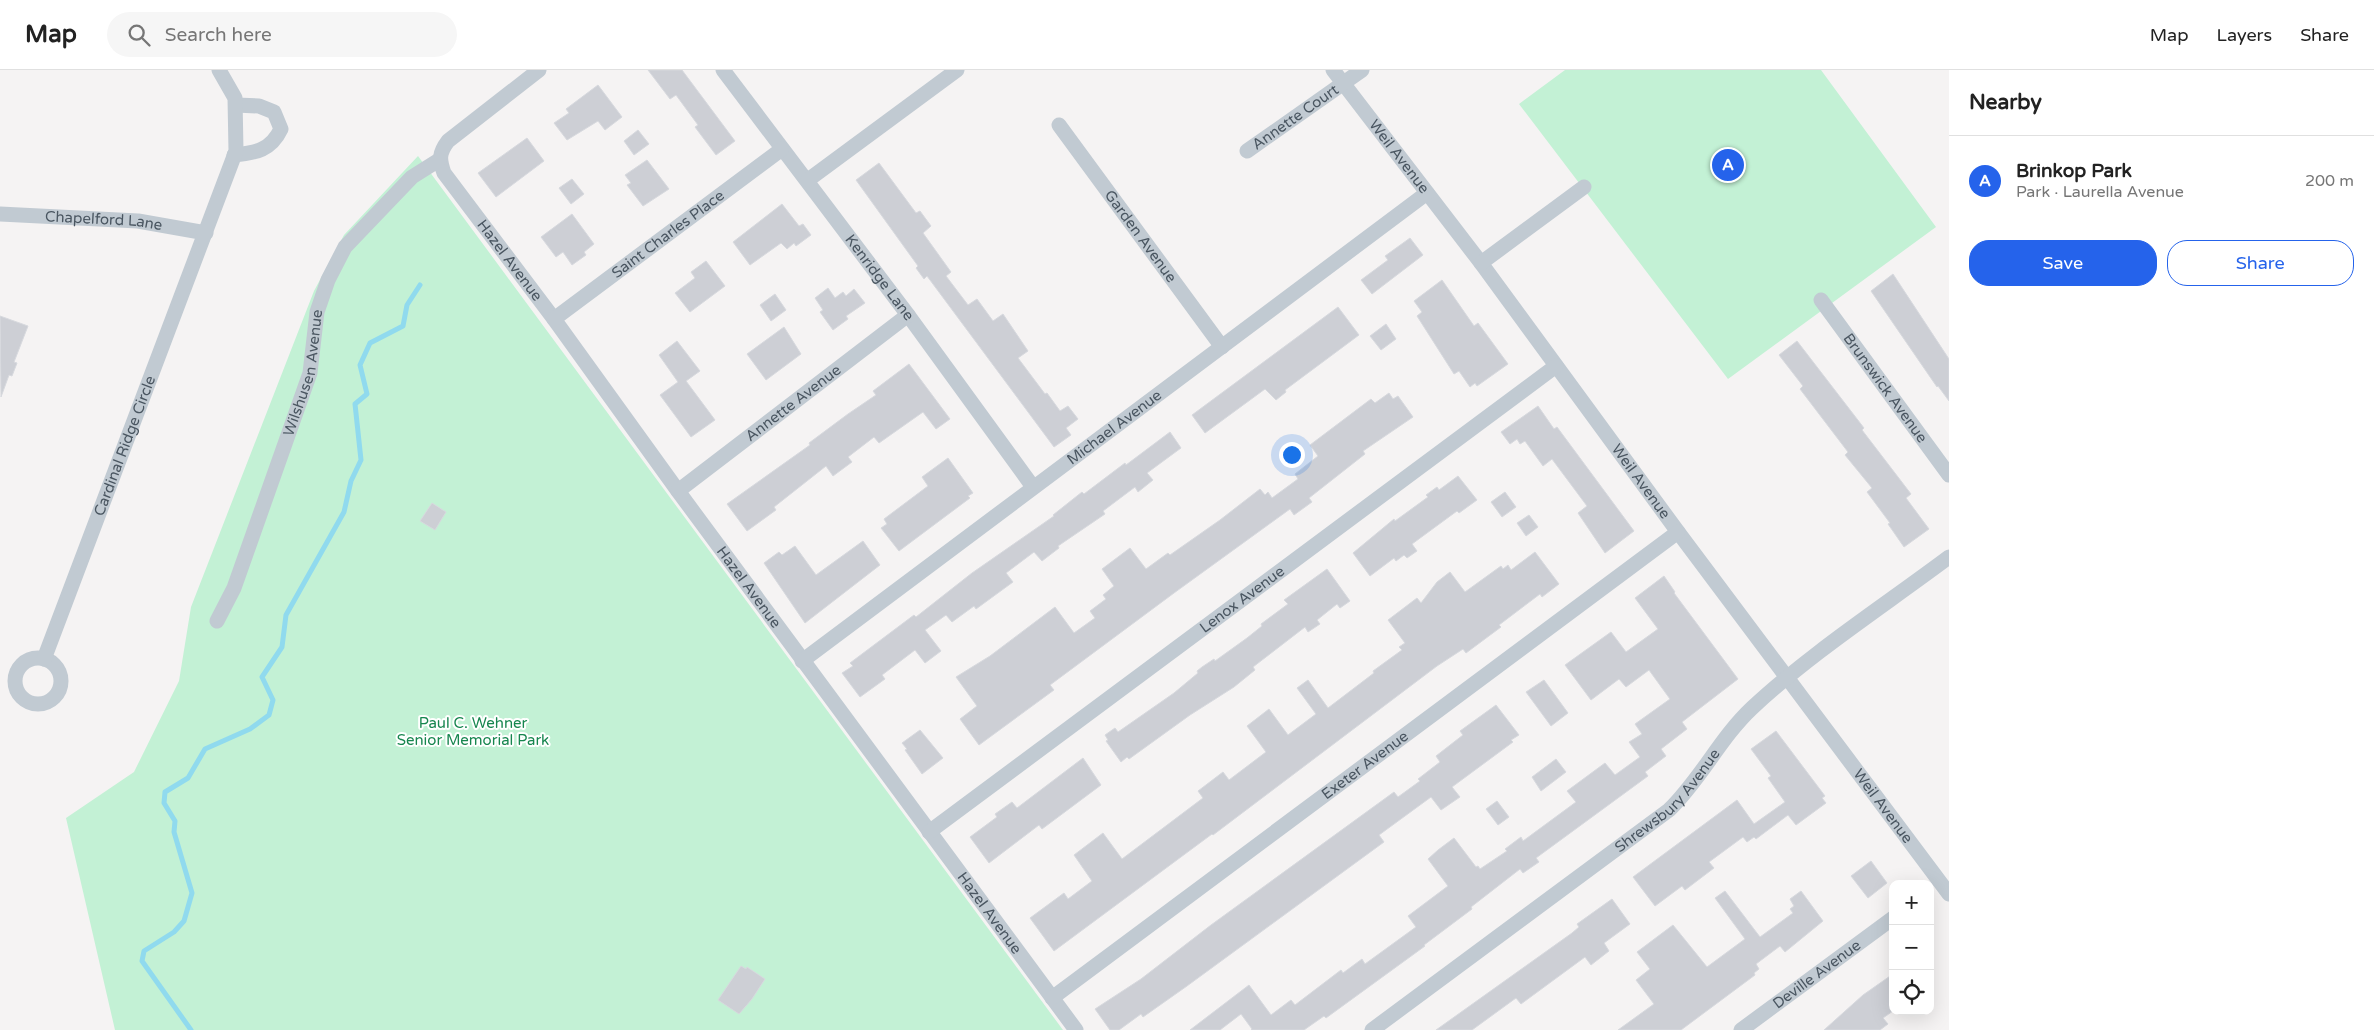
<!DOCTYPE html>
<html lang="en">
<head>
<meta charset="utf-8">
<style>
  body { margin:0; font-family:"Varela Round",sans-serif; background:#f6f6f6; color:#222 }
  .controls { position:absolute; right:15px; bottom:15px; display:grid; overflow:hidden; border-radius:10px; box-shadow:0 5px 20px #0002 }
  .controls button { width:45px; height:45px; display:grid; place-items:center; padding:0; border:0; border-bottom:1px solid #e0e0e0; background:#fff; color:#222; font:25px sans-serif }
  .you { position:absolute; left:1291px; top:384px; width:18px; height:18px; margin:-12px; border:4px solid #fff; border-radius:50%; background:#1a73e8; box-shadow:0 0 0 8px #1a73e833 }
  .badge { display:grid; place-items:center; width:32px; height:32px; border-radius:50%; background:#2563eb; color:#fff; font-size:16px; font-weight:700 }
  .pin { position:absolute; translate:-50% -50%; border:2px solid #fff; box-shadow:0 1px 5px #0006 }
  .list { margin:0; padding:0; list-style:none }
  h2 { display:flex; justify-content:space-between; align-items:center; height:65px; margin:0; padding:0 20px; font-size:21px }
  h2 small { font-size:16px; font-weight:400; color:#767676 }
  .list li { display:grid; grid-template-columns:32px 1fr auto; gap:15px; align-items:center; box-sizing:border-box; height:90px; padding:0 20px; border-top:1px solid #e0e0e0 }
  .list b { display:block; font-size:19px; white-space:nowrap }
  .list p { margin:0; font-size:16px; white-space:nowrap; color:#767676 }
  .list em { font-size:16px; font-style:normal; color:#767676 }
  .actions { display:flex; gap:10px; padding:15px 20px }
  .actions a { flex:1; padding:11px 0; border:1px solid #2563eb; border-radius:20px; text-align:center; font-size:18px; color:#2563eb }
  .actions .main { background:#2563eb; color:#fff }
  .icon { flex:none; width:28px; height:28px; fill:none; stroke:currentColor; stroke-width:2; stroke-linecap:round; stroke-linejoin:round }
  .map { position:relative; flex:none; width:1949px; height:960px; overflow:hidden }
  header { display:flex; align-items:center; gap:30px; box-sizing:border-box; height:70px; padding:0 25px; background:#fff; border-bottom:1px solid #e0e0e0 }
  header strong { font-size:24px }
  nav { display:flex; gap:28px; margin-inline-start:auto; font-size:18px }
  .search { width:350px; height:45px; background:#f6f6f6; display:flex; align-items:center; gap:12px; box-sizing:border-box; padding:0 18px; border-radius:28px; color:#767676; font-size:19px }
  main { display:flex }
  aside { flex:1; background:#fff }
  .map>svg:first-child { display:block }
</style>
</head>
<body>
<header>
<strong>Map</strong>
<div class="search"><svg class="icon" aria-label="search" viewBox="0 0 24 24"><circle cx="10" cy="10" r="6"/><path d="M15 15l6 6"/></svg>Search here</div>
<nav><a>Map</a><a>Layers</a><a>Share</a></nav>
</header>
<main>
<div class="map">
<svg width="1949" height="960" viewBox="0 0 1949 960">
  <rect width="100%" height="100%" fill="#f5f3f3"/>
  <path fill="#c3f1d5" d="M1565 0H1821L1936 157 1728 309 1519 34Z
    M418 86 1063 960H115L66 748 134 702 179 611 191 537 314 221 344 165Z"/>
  <g fill="none" stroke-linecap="round" stroke-linejoin="round">
    <path stroke="#90daee" stroke-width="5" d="M191 960 142 891 144 881 174 862 184 851 192 823 174 762 175 751 164 733 165 722 188 708 205 679 250 659 269 645 273 630 262 607 282 577 286 545 344 442 351 411 361 390 355 334 367 324 360 295 370 273 403 256 407 235 420 215"/>
  </g>
  <path fill="#cdcfd5" stroke="#d7d9de" d="M648 0H682L735 71 716 85 695 57 698 55 676 25 670 29Z
    M598 15 622 47 605 60 598 51 567 70 554 53 569 43 566 39Z
    M638 60 649 74 634 85 624 71Z
    M527 68 544 91 496 127 478 103Z
    M647 90 669 119 643 136 627 115 631 113 625 105Z
    M879 93 916 143 920 141 931 156 923 163 951 202 946 206 968 235 977 229 993 251 1003 244 1028 281 1018 288 1045 324 1047 323 1060 341 1068 336 1078 349 1066 358 1071 365 1054 377 927 206 924 209 916 198 918 196 856 110Z
    M572 109 584 124 571 134 559 118Z
    M782 134 799 156 803 154 811 165 796 176 794 173 787 179 781 173 750 195 733 172Z
    M572 144 594 174 584 182 586 185 572 195 563 182 556 187 541 167Z
    M1410 168 1423 185 1372 224 1361 210 1388 190 1385 186Z
    M706 191 725 216 690 242 675 223 695 208 691 202Z
    M1893 204 1949 289V331L1938 316 1937 317 1871 221Z
    M1442 210 1474 256 1478 253 1508 294 1477 316 1475 313 1470 317 1459 301 1454 304 1417 246 1422 242 1414 231Z
    M828 218 835 228 843 222 846 226 854 219 865 233 846 246 848 249 833 260 820 242 823 240 815 228Z
    M775 224 786 240 771 251 760 235Z
    M1338 237 1359 265 1285 320 1286 322 1276 330 1265 319 1205 363 1192 345Z
    M0 246 28 256 14 292 17 293 12 306 9 305 1 327Z
    M1386 254 1396 269 1381 280 1370 266Z
    M784 257 801 284 766 310 747 284Z
    M677 271 700 301 686 311 715 350 691 367 660 325 678 312 659 285Z
    M1797 271 1864 358 1862 360 1911 424 1906 428 1929 459 1904 477 1888 454 1890 453 1867 422 1872 418 1845 385 1848 382 1800 319 1803 316 1779 285Z
    M909 294 950 349 936 359 923 342 879 373 874 367 848 387 852 392 833 406 826 396 774 437 776 440 747 461 727 434 810 375 809 373 848 344 876 325 873 321Z
    M1389 323 1393 329 1398 326 1413 347 1363 381 1365 384 1309 428 1312 432 1294 445 1290 439 1174 523 1050 615 1054 620 979 675 960 649 977 636 956 607 990 586 1055 537 1074 563 1095 548 1090 541 1106 529 1103 525 1114 516 1102 499 1130 478 1146 499 1168 483 1170 485 1220 450 1260 419 1265 425 1268 422 1272 428 1298 409 1295 404 1318 386 1310 375 1371 329 1375 333Z
    M1538 336 1554 359 1557 357 1634 461 1605 483 1578 443 1587 436 1552 389 1543 396 1525 371 1520 374 1517 369 1510 374 1501 362Z
    M1170 362 1181 378 1147 403 1153 410 1138 422 1135 417 1103 441 1105 444 1058 476 1059 478 1042 491 1034 482 1006 503 1013 512 976 539 974 536 952 552 946 545 925 560 941 581 925 593 915 580 882 605 885 609 860 627 842 603 853 596 850 593 914 545 916 547 972 503 1054 446 1053 445 1082 422 1084 424 1125 393 1126 395Z
    M948 388 973 423 968 426 970 428 899 481 881 458 887 454 884 449 928 416 922 407Z
    M1458 406 1477 430 1459 443 1457 441 1412 474 1417 481 1407 488 1404 485 1396 491 1394 488 1370 506 1353 483 1394 449 1395 451 1428 427 1426 425 1437 417 1439 420Z
    M1505 422 1516 437 1502 447 1491 432Z
    M432 433 446 442 435 460 420 451Z
    M1529 445 1538 457 1526 466 1517 453Z
    M863 471 880 495 805 553 764 493 779 482 782 485 795 476 816 505Z
    M1535 482 1559 514 1542 527 1540 524 1499 555 1501 557 1466 583 1463 579 1437 596 1213 765 1212 764 1054 881 1030 848 1064 823 1068 829 1092 811 1074 785 1103 763 1122 789 1203 728 1198 721 1223 702 1229 710 1266 682 1247 656 1269 639 1288 665 1316 644 1297 618 1308 610 1328 638 1374 603 1373 601 1402 580 1399 577 1405 573 1388 550 1417 528 1421 533 1437 512 1450 502 1465 522 1501 496 1503 499 1508 495 1511 500Z
    M1327 499 1350 531 1340 538 1337 534 1317 550 1320 554 1308 562 1305 557 1253 597 1255 600 1234 617 1190 645 1129 689 1127 687 1121 692 1106 671 1108 670 1105 665 1115 658 1118 662 1174 623 1198 603 1197 601 1202 597 1214 589 1215 591 1247 568 1262 556 1261 554 1288 534 1284 530Z
    M1664 506 1675 522 1674 523 1738 609 1682 652 1687 659 1661 679 1666 686 1645 702 1648 706 1536 788 1539 792 1523 803 1520 799 1471 837 1472 839 1424 875 1425 876 1326 948 1324 946 1304 960H1251L1252 959 1241 944 1220 960H1190L1249 915 1271 945 1291 930 1295 935 1341 900 1343 903 1362 889 1365 894 1416 857 1408 846 1448 816 1428 789 1438 780 1454 768 1476 797 1478 796 1480 799 1507 781 1505 779 1521 767 1523 771 1576 732 1567 721 1605 693 1615 705 1640 687 1629 672 1642 664 1635 654 1670 629 1649 600 1626 617 1619 609 1591 630 1565 595 1611 562 1626 582 1658 559 1635 528Z
    M1544 610 1568 643 1551 656 1526 622Z
    M1496 635 1519 665 1511 670 1513 672 1452 717 1460 727 1441 740 1431 727 1379 765 1384 772 1187 916 1143 947 1141 944 1119 960H1110L1095 939 1141 909 1211 855 1394 722 1398 727 1420 711 1418 709 1440 692 1436 686 1463 665 1460 661Z
    M920 660 943 688 922 704 905 680 907 679 902 673Z
    M1776 661 1825 726 1822 728 1826 733 1796 755 1788 745 1756 769 1754 767 1747 772 1743 767 1709 792 1714 798 1685 820 1682 816 1655 836 1633 807 1737 730 1754 754 1785 732 1768 708 1771 706 1751 679Z
    M1083 688 1101 715 1042 759 1039 755 989 793 970 767 997 747 995 744 1012 732 1017 738Z
    M1556 689 1566 702 1541 721 1532 707Z
    M1497 731 1509 747 1498 755 1486 739Z
    M1871 791 1887 813 1868 828 1851 806Z
    M1725 821 1760 867 1793 843 1790 839 1794 836 1790 829 1801 821 1823 851 1785 882 1780 876 1756 894 1759 899 1754 903 1755 905 1681 960H1618L1654 934 1636 910 1650 899 1637 882 1673 855 1707 897 1745 869 1715 828Z
    M1612 829 1630 854 1604 873 1609 881 1591 895 1585 887 1521 934 1516 928 1472 960H1436L1572 863 1579 857 1577 854Z
    M741 896 746 899 747 897 765 909 752 929 739 944 718 930Z
    M1893 904V941L1883 948 1888 954 1880 960H1824L1863 925Z"/>
  <g fill="none" stroke-linecap="round" stroke-linejoin="round">
    <g stroke="#c1cad2" stroke-width="15">
      <path id="s1" d="M539 0 448 71C439 83 439 89 444 103L554 249 678 421 1076 960"/>
      <path id="s2" d="M723 0 908 245 1033 417"/>
      <path id="s3" d="M1333 0 1481 193 1678 462 1949 824"/>
      <path id="s4" d="M1059 55 1222 277"/>
      <path id="s5" d="M1247 81 1362 0"/>
      <path d="M234 85C256 83 271 80 281 59L274 42 259 36 236 35"/>
      <path d="M808 110 957 0"/>
      <path id="s6" d="M0 144 138 151 206 163"/>
      <path d="M1481 193 1584 117"/>
      <path id="s7" d="M1821 230 1949 405"/>
      <path id="s8" d="M554 249 782 79"/>
      <path id="s9" d="M678 421 908 245"/>
      <path id="s10" d="M217 551 234 518 310 303 317 242 328 210 345 177 412 107 439 90"/>
      <circle cx="38" cy="611" r="23"/>
      <path id="s11" d="M44 589 236 81 235 28 219 0"/>
      <path id="s12" d="M802 591 1427 123"/>
      <path id="s13" d="M929 762 1556 296"/>
      <path id="s14" d="M1052 928 1678 462"/>
      <path id="s15" d="M1372 960 1669 740C1701 709 1720 668 1752 638 1811 583 1885 535 1949 487"/>
      <path id="s16" d="M1741 960 1893 848"/>
    </g>
  </g>
  <g text-anchor="middle" stroke-width="4" stroke-linejoin="round" paint-order="stroke">
    <g font-size="15" fill="#4a5661" stroke="#fff">
      <text dy="5" stroke="none"><textPath href="#s5" startOffset="59">Annette Court</textPath></text>
      <text dy="5" stroke="none"><textPath href="#s3" startOffset="109">Weil Avenue</textPath></text>
      <text dy="5" stroke="none"><textPath href="#s6" startOffset="104">Chapelford Lane</textPath></text>
      <text dy="5" stroke="none"><textPath href="#s8" startOffset="142">Saint Charles Place</textPath></text>
      <text dy="5" stroke="none"><textPath href="#s4" startOffset="138">Garden Avenue</textPath></text>
      <text dy="5" stroke="none"><textPath href="#s1" startOffset="259">Hazel Avenue</textPath></text>
      <text dy="5" stroke="none"><textPath href="#s2" startOffset="260">Kenridge Lane</textPath></text>
      <text dy="5" stroke="none"><textPath href="#s10" startOffset="264">Wilshusen Avenue</textPath></text>
      <text dy="5" stroke="none"><textPath href="#s7" startOffset="109">Brunswick Avenue</textPath></text>
      <text dy="5" stroke="none"><textPath href="#s9" startOffset="145">Annette Avenue</textPath></text>
      <text dy="5" stroke="none"><textPath href="#s12" startOffset="390">Michael Avenue</textPath></text>
      <text dy="5" stroke="none"><textPath href="#s11" startOffset="228">Cardinal Ridge Circle</textPath></text>
      <text dy="5" stroke="none"><textPath href="#s3" startOffset="514">Weil Avenue</textPath></text>
      <text dy="5" stroke="none"><textPath href="#s1" startOffset="664">Hazel Avenue</textPath></text>
      <text dy="5" stroke="none"><textPath href="#s13" startOffset="390">Lenox Avenue</textPath></text>
      <text dy="5" stroke="none"><textPath href="#s14" startOffset="390">Exeter Avenue</textPath></text>
      <text dy="5" stroke="none"><textPath href="#s15" startOffset="375">Shrewsbury Avenue</textPath></text>
      <text dy="5" stroke="none"><textPath href="#s3" startOffset="919">Weil Avenue</textPath></text>
      <text dy="5" stroke="none"><textPath href="#s1" startOffset="1069">Hazel Avenue</textPath></text>
      <text dy="5" stroke="none"><textPath href="#s16" startOffset="94">Deville Avenue</textPath></text>
    </g>
    <g font-size="15" fill="#17864f" stroke="#fff">
      <text x="473" y="658">Paul C. Wehner<tspan x="473" dy="17">Senior Memorial Park</tspan></text>
    </g>
  </g>
</svg>
<div class="controls">
<button>+</button>
<button>−</button>
<button><svg class="icon" aria-label="locate" viewBox="0 0 24 24"><circle cx="12" cy="12" r="6"/><path d="M12 2v4M12 18v4M2 12h4M18 12h4"/></svg></button>
</div>
<div class="you"></div>
<div class="pin badge" style="left:1728px;top:95px">A</div>
</div>
<aside>
<h2>Nearby<small></small></h2>
<ul class="list">
<li><span class="badge">A</span><div><b>Brinkop Park</b><p>Park · Laurella Avenue</p></div><em>200 m</em></li>
</ul>
<div class="actions"><a class="main">Save</a><a>Share</a></div>
</aside>
</main>
</body>
</html>
